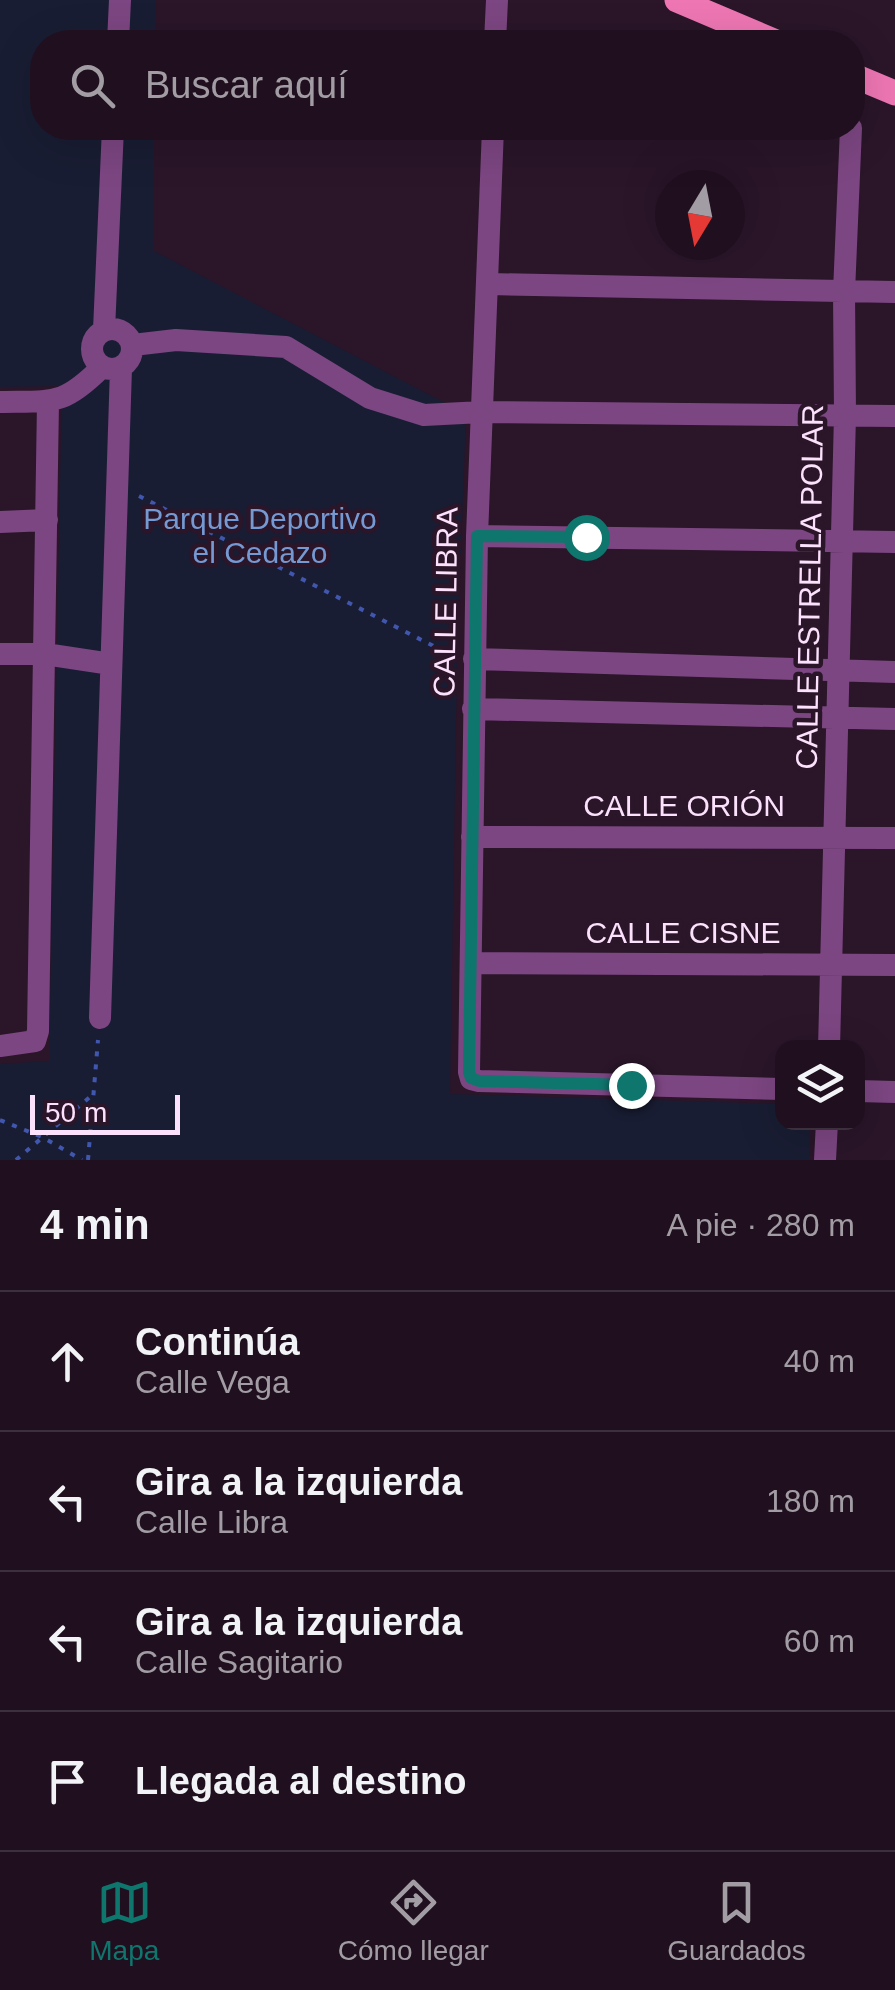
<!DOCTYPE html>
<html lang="es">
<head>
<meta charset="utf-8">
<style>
  body { margin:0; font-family:Helvetica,sans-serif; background:#2d1e2c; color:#f1f3f6 }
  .controls { position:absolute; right:30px; bottom:30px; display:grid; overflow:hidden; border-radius:20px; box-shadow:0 10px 40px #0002 }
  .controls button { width:90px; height:90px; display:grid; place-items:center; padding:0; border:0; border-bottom:2px solid #3d303d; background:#20101f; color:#f1f3f6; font:50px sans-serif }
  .compass { position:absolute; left:655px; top:170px; width:90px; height:90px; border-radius:50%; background:#20101f; box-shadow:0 10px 40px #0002; rotate:190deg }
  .scale { position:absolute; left:30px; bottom:25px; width:150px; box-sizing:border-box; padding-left:10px; border:5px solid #fbe1fb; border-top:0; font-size:28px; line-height:35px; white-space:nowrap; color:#fbe1fb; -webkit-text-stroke:8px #2a1529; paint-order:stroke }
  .stop { position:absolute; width:30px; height:30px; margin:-22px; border:8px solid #0f766e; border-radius:50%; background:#fff }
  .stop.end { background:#0f766e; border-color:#fff; box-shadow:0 2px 10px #0008 }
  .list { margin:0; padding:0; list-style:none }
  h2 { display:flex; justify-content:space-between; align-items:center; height:130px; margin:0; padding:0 40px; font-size:42px }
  h2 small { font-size:32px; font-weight:400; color:#a29da4 }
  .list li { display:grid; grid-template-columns:65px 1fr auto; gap:30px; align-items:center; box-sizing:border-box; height:140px; padding:0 40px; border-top:2px solid #3d303d }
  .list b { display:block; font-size:38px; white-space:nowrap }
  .list p { margin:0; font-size:32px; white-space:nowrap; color:#a29da4 }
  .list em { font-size:32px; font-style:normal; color:#a29da4 }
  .icon { flex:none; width:55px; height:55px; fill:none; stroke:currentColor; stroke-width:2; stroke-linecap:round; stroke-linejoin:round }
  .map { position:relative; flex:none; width:895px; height:1160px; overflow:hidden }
  .search { position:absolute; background:#20101f; box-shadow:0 10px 40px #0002; left:30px; right:30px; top:30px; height:110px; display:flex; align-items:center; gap:25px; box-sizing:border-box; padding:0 35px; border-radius:40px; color:#a29da4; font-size:38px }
  .sheet { height:690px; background:#20101f }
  nav { display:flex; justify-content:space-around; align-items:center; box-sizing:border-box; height:140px; border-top:2px solid #3d303d; background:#20101f; font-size:28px; color:#a29da4 }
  nav a { display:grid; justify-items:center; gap:5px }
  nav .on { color:#0f766e }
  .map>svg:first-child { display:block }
</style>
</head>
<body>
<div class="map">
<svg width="895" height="1160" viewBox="0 0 895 1160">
  <rect width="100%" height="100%" fill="#2a1529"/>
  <path fill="#191d33" d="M0 0H155V42H42V128H154V251L466 414 457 659 450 1094 782 1104V1122L809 1123V1160H0V1064L49 1061 62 386 0 387Z"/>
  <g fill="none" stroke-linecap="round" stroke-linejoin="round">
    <path stroke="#4157af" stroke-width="4" stroke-dasharray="5 8" stroke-linecap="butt" d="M139 496 455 657
      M0 1120 42 1137 82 1160
      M16 1160 91 1096
      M88 1160 98 1040"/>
    <path stroke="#7c4682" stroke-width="22" d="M118 42 120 0
      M495 42 497 0
      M852 102 854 76
      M493 128 477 536 469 1072 471 1079 479 1081 782 1089
      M489 284 895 292
      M92 349a20 20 0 1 1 40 0a20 20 0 1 1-40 0Z
      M104 330 113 128
      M133 345 176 340 286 347 370 398 424 415 482 412 895 416
      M0 402C54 401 63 406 102 367
      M0 522 47 520
      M477 536 895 542
      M0 654H45L111 664
      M474 659 895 672
      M473 709 895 719
      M472 837 895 838
      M471 963 895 965
      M100 1018 121 368
      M0 1046 35 1041 38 1031 48 402
      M829 1048 845 415 844 292 851 128
      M858 1091 895 1092
      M825 1160 827 1122"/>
    <path stroke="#ed76b3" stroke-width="25" d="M677 0 776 42
      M852 75 895 93"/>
  </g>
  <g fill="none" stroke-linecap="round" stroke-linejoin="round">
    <path stroke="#0f766e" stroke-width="12" d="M586 537 477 536 469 1072 471 1078 479 1081 631 1085"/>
  </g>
  <g text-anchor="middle" stroke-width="9" stroke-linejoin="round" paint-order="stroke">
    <g font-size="30" fill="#759ad3" stroke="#2a1529">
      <text x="260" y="529">Parque Deportivo<tspan x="260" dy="34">el Cedazo</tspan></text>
    </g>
    <g font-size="30" fill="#fbe1fb" stroke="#2a1529">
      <text transform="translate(810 587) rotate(-89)" y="10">CALLE ESTRELLA POLAR</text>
      <text transform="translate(446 602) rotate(-89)" y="10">CALLE LIBRA</text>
      <text x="684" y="816">CALLE ORIÓN</text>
      <text x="683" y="943">CALLE CISNE</text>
    </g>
  </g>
</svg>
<div class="controls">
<button><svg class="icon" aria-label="layers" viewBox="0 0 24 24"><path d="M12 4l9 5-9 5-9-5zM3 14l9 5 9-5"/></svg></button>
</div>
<svg class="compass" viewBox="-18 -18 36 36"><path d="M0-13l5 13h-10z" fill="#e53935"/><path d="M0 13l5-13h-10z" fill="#a29da4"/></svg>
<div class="scale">50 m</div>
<div class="stop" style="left:586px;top:537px"></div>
<div class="stop end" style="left:631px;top:1085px"></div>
<div class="search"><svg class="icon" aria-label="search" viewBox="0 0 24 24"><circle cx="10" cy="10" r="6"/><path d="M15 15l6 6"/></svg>Buscar aquí</div>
</div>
<section class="sheet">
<h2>4 min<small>A pie · 280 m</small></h2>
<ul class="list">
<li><svg class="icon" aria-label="ahead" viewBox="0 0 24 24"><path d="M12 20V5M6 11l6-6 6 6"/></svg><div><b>Continúa</b><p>Calle Vega</p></div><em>40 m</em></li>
<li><svg class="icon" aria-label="left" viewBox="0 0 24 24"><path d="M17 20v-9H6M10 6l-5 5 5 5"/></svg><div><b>Gira a la izquierda</b><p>Calle Libra</p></div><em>180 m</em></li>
<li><svg class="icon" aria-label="left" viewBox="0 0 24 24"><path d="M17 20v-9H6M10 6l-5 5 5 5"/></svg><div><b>Gira a la izquierda</b><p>Calle Sagitario</p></div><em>60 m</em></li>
<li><svg class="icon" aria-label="arrive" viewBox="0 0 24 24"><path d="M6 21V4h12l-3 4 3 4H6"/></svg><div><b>Llegada al destino</b></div></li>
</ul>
</section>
<nav>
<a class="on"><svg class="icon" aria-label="map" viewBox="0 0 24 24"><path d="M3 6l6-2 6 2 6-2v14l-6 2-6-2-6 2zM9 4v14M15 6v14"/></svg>Mapa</a>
<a><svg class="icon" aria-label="directions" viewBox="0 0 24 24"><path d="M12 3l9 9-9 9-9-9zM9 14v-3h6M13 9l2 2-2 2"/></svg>Cómo llegar</a>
<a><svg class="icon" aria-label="saved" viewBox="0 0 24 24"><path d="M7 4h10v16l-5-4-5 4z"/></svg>Guardados</a>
</nav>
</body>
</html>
